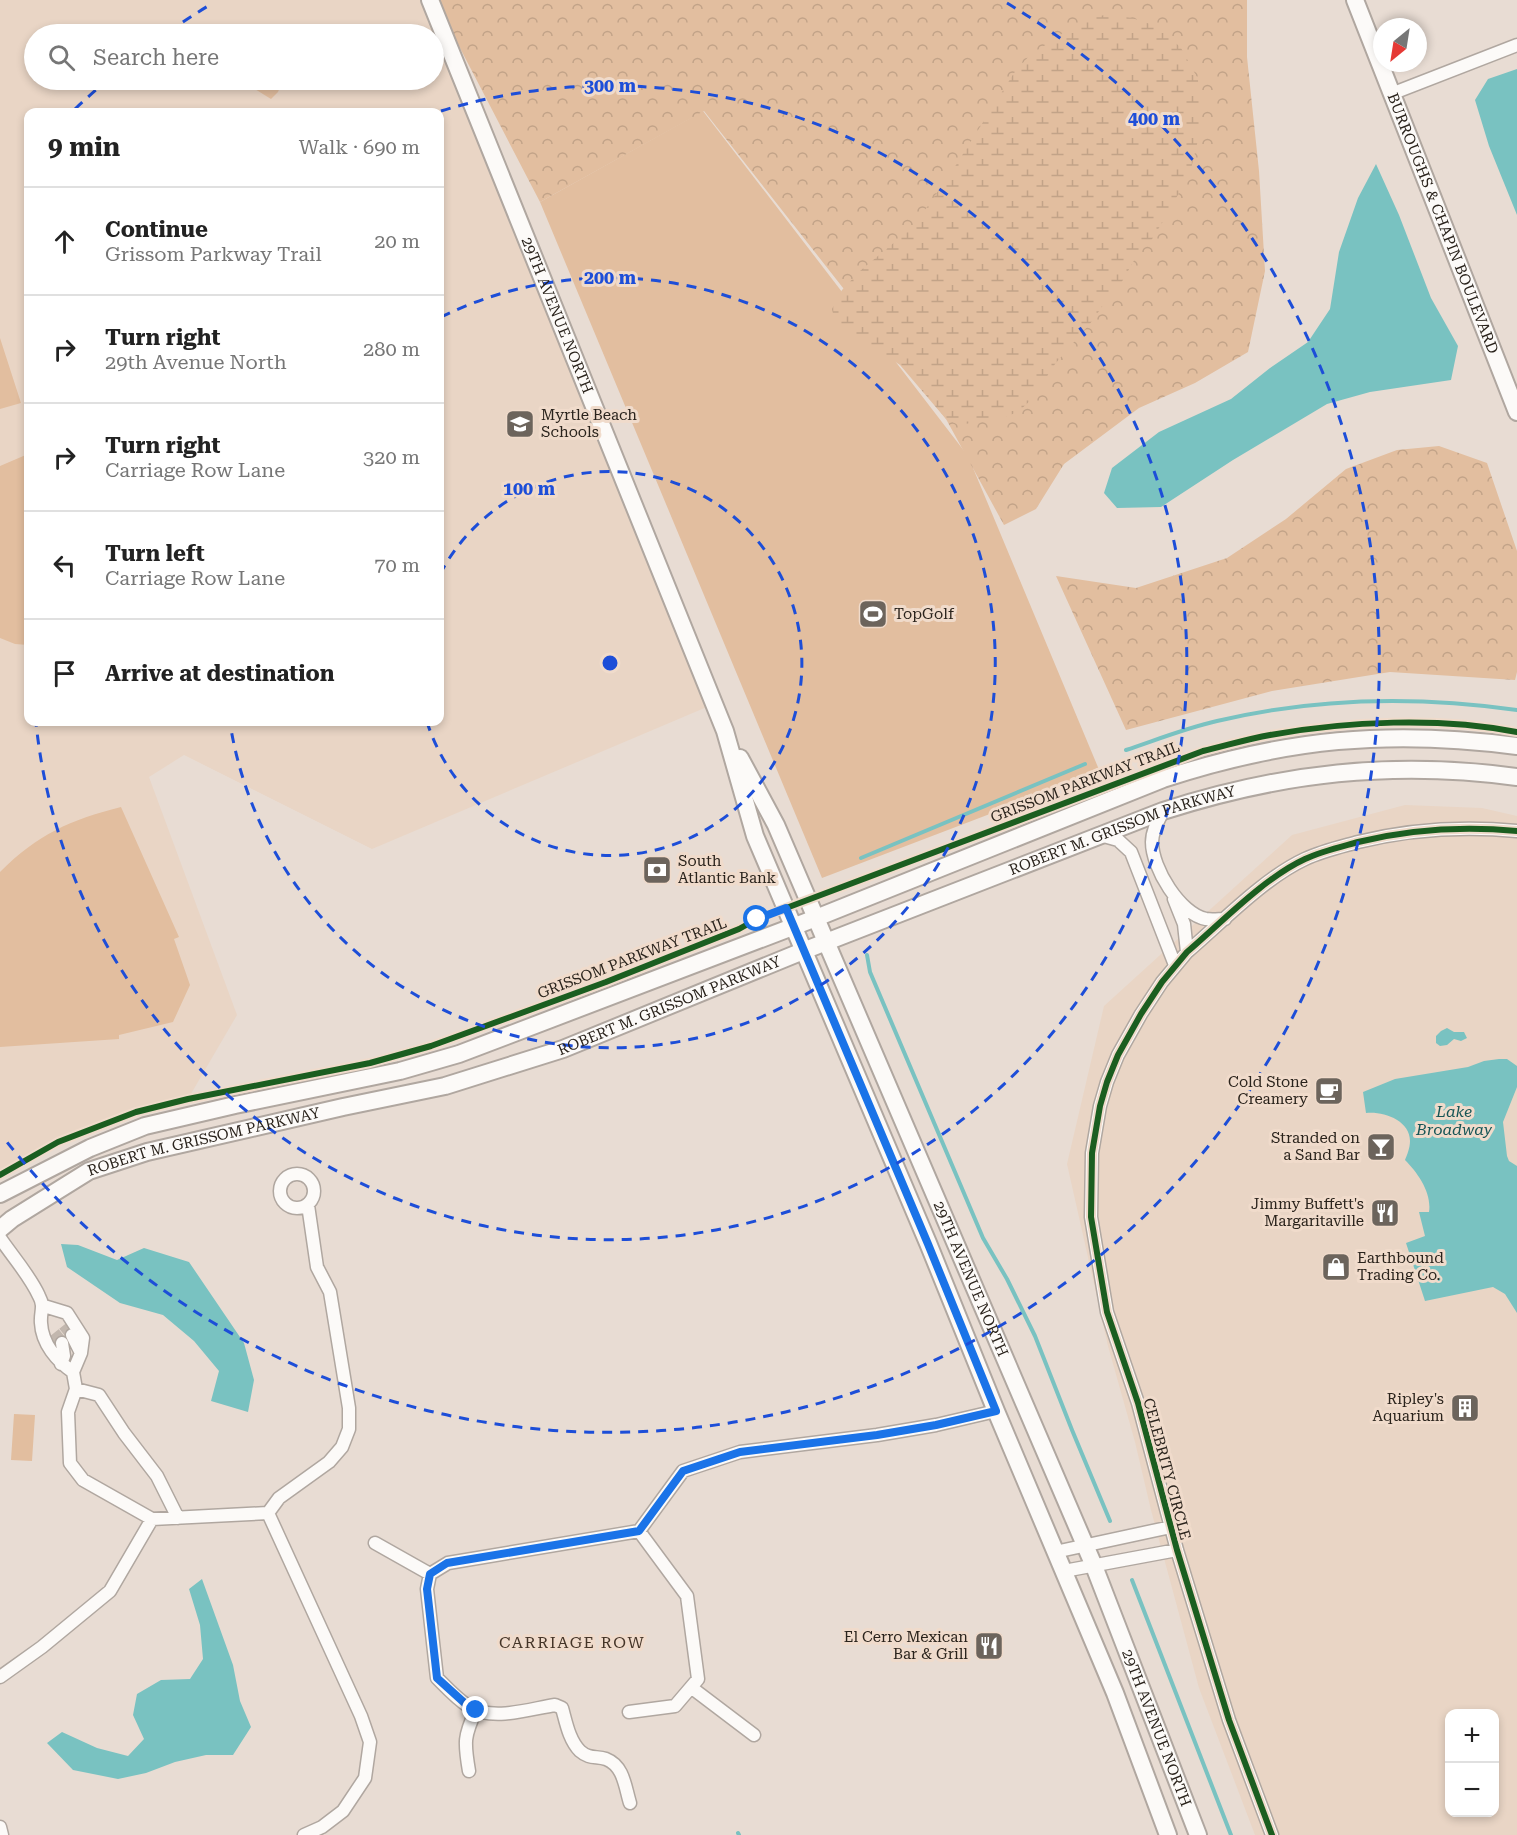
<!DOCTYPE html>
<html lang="en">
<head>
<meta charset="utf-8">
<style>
  body { margin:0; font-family:"Roboto Serif",serif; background:#f6f6f6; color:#222 }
  .controls { position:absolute; right:18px; bottom:18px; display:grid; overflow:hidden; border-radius:12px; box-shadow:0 3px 9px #0003 }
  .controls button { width:54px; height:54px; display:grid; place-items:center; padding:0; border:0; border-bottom:2px solid #e0e0e0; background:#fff; color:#222; font:30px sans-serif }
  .compass { position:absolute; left:1373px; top:18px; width:54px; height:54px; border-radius:50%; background:#fff; box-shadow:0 3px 9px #0003; rotate:210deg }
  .stop { position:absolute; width:18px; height:18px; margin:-14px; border:4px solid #1a73e8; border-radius:50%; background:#fff }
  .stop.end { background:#1a73e8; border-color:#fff; box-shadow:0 2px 6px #0008 }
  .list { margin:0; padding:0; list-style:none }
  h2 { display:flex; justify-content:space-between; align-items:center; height:78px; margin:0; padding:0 24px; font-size:26px }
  h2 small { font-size:20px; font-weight:400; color:#767676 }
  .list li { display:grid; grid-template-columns:39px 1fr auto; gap:18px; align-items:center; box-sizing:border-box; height:108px; padding:0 24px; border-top:2px solid #e0e0e0 }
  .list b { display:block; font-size:22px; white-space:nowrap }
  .list p { margin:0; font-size:20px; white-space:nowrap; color:#767676 }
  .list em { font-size:20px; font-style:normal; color:#767676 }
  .icon { flex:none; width:33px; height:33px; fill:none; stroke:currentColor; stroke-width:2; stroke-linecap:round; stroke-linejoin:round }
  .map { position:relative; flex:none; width:1517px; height:1835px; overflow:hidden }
  .search { position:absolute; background:#fff; box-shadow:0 3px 9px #0003; left:24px; top:24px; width:420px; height:66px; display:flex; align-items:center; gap:15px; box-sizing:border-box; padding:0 21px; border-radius:33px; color:#767676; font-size:22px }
  .panel { position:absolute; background:#fff; box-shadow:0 3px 9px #0003; left:24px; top:108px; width:420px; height:618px; border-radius:12px }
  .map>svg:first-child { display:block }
</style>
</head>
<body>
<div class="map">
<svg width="1517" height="1835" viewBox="0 0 1517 1835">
  <defs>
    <pattern id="forest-crowns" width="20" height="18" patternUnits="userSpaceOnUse" patternTransform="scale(1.5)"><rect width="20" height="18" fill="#e2be9f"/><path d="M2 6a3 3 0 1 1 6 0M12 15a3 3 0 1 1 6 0" fill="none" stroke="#c2a388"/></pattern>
    <pattern id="wetland-marsh" width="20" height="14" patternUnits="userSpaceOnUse" patternTransform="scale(1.5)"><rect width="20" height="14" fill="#e2be9f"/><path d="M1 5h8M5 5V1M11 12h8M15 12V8" fill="none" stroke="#c2a388"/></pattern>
    <pattern id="park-tufts" width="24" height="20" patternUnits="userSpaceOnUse" patternTransform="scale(1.5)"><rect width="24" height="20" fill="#e2be9f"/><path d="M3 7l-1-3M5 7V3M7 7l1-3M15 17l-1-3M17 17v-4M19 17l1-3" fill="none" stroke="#c2a388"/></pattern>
  </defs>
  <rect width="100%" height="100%" fill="#e8dcd3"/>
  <path fill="#e9d5c5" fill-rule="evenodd" d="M0 0H430L714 704 372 849 184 755 149 777 237 1015 188 1099 94 1127 19 1163 0 1176ZM34 34H434V80H34ZM28 112H440V722H28Z
    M1405 805 1482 808 1517 816V1835H1255L1199 1688 1151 1510 1135 1442 1108 1346 1067 1164 1104 1006 1292 835ZM1450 1714H1494V1812H1450Z"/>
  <path fill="#e2be9f" d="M703 111 968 456 1100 772 822 878 540 202Z
    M0 338 21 403 0 409Z
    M28 454V645L15 644 0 638V466Z
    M121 807 179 937 174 939 190 985 173 1022 119 1035V1039L0 1047V872C38 834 70 820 121 807Z
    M14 1414 35 1415 32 1461 11 1460Z"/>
  <path fill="url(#forest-crowns)" d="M435 0H1247V57L1259 171 1265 271 1248 352 1195 383 1139 408 1064 464 1036 509 1004 525 946 419 704 111 540 202Z
    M1439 446 1487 463 1517 551V672L1515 680 1390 672 1272 691 1126 730 1056 576 1136 588 1227 558 1286 519 1346 469 1397 450Z"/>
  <path fill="url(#wetland-marsh)" d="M1108 14 1132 18 1159 27 1181 48 1198 79 1200 113 1198 140 1190 173 1165 218 1149 244 1140 250 1116 292 1105 302 1093 320 1055 364 1033 398 1018 412 996 420 972 419 971 423 959 425 946 419 900 365 835 322 832 309 842 290 860 271 914 226 956 165 1014 73 1029 56 1081 21Z"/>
  <path fill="url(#park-tufts)" d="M240 80H283L278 92 271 99Z"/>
  <path fill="#79c2c1" d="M1517 69V215L1489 146 1475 100 1488 79Z
    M1376 164 1399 215 1431 298 1458 346 1451 380 1370 392 1327 404 1233 460 1161 507 1117 508 1104 493 1112 468 1159 432 1231 399 1270 368 1308 342 1330 309 1339 252 1358 198Z
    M1447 1028 1454 1032H1464L1467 1038 1461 1041 1454 1039 1447 1045 1440 1046 1436 1043V1036L1441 1031Z
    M1499 1059H1507L1517 1066V1087L1503 1122 1507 1156 1509 1161 1517 1166V1313L1505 1294 1493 1287 1425 1301 1406 1243 1425 1236 1419 1212H1429C1432 1193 1418 1173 1405 1160 1407 1155 1410 1148 1410 1141 1410 1120 1383 1111 1366 1113L1363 1092 1395 1079 1468 1067 1484 1061Z
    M61 1244 78 1245 117 1260 144 1248 189 1262 244 1343 254 1380 248 1412 211 1401 219 1371 194 1341 163 1315 120 1303 67 1267Z
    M202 1579 233 1665 240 1701 251 1727 233 1755H206L175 1762 146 1773 118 1779 73 1770 47 1743 62 1732 97 1748 128 1756 144 1739 133 1715 137 1694 161 1680 190 1679 203 1659 200 1625 189 1589Z"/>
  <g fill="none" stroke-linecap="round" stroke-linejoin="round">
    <path stroke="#79c2c1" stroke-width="4" d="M1126 750C1156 740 1186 728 1217 721 1314 698 1418 696 1517 710
      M861 858 1085 764
      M867 955 870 972 983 1238 1007 1279 1035 1336 1072 1430 1110 1521
      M1132 1580 1231 1835
      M738 1833 739 1835"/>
    <path stroke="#c2b7ae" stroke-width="12" stroke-dasharray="12 6" stroke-linecap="butt" d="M64 1325 72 1335
      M54 1333 62 1343"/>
    <g stroke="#b0a7a0" stroke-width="15">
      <path id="street" d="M1391 94 1517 45
        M1163 811C1158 821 1152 831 1152 842 1152 868 1180 914 1206 919 1212 920 1219 919 1225 919
        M1100 835 1118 840 1131 852 1175 965
        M1174 899 1184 924 1187 952
        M280 1191a17 17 0 1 1 34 0a17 17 0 1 1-34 0Z
        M0 1238C13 1257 30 1276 39 1296 45 1307 40 1312 41 1323 42 1344 57 1361 73 1372
        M44 1306 67 1313 83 1338 81 1353 73 1372 76 1389 68 1412 70 1463 83 1480 152 1519
        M72 1335 81 1353
        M61 1364 64 1356 62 1343
        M76 1389 99 1395 124 1433 157 1476 178 1518
        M268 1513 279 1498 329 1462 342 1447 349 1429V1408L330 1292 317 1267 308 1205
        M375 1543 430 1574
        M1055 1552 1171 1527
        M1064 1571 1177 1550
        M0 1677 42 1647 110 1591 152 1519 268 1513 361 1716 370 1742 365 1778 343 1811 322 1827 304 1835
        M692 1688 754 1735
        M629 1712 675 1706 698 1679 687 1596 639 1531
        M469 1771C464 1742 464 1736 476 1710
        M630 1803C625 1787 624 1766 606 1759 596 1756 589 1759 580 1751 569 1740 566 1722 562 1708L555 1705C529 1709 492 1722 468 1706 457 1699 447 1688 437 1678L427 1589 430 1574 448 1563 639 1531 683 1471 740 1452 877 1435 936 1425 996 1411
        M0 1827 2 1835
        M1272 1835 1229 1720 1177 1550 1138 1403 1107 1312 1091 1217 1092 1153 1100 1106 1107 1082 1118 1055 1141 1014 1162 982 1187 952C1222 922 1264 878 1305 859 1322 851 1340 847 1358 842 1411 829 1463 826 1517 831"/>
    </g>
    <g stroke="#b0a7a0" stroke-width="20">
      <g id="secondary">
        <path id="s1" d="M430 0 725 731 755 836 928 1243 996 1411 1115 1693 1168 1835"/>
        <path id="s2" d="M1355 0 1517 412"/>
        <path id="s3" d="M740 758 776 825 1094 1566 1198 1835"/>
        <path d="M0 1194 90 1148 145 1126 235 1105 400 1071 459 1054 816 918 1163 779C1285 739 1389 729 1517 746"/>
        <path id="s4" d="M0 1229 12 1219 89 1171 147 1152 343 1107 445 1086 563 1049 803 951 1163 811C1281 773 1393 760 1517 777"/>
      </g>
    </g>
    <use href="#street" stroke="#fcfaf8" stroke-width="12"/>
    <use href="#secondary" stroke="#fcfaf8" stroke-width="16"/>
    <g stroke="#f0dbcb" stroke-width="10">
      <path id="cycleway" d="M0 1175 58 1142 136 1112 188 1099 370 1063 431 1046 606 982 739 929 757 919 1203 751C1225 746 1247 739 1270 735 1347 721 1440 717 1517 732
        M1272 1835 1229 1720 1177 1550 1138 1403 1107 1312 1091 1217 1092 1153 1100 1106 1107 1082 1118 1055 1141 1014 1162 982 1187 952C1222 922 1264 878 1305 859 1322 851 1340 847 1358 842 1411 829 1463 826 1517 831"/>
    </g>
    <use href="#cycleway" stroke="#1b5e20" stroke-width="6"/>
  </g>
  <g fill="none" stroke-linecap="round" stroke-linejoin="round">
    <path stroke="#1a73e8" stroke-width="8" d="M476 1710 469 1707 437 1678 427 1589 430 1574 447 1563 639 1531 683 1471 740 1452 877 1435 936 1425 996 1411 928 1244 786 908 757 919"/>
  </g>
  <g fill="none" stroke="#1d4ed8" stroke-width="3" stroke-dasharray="10 8">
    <path d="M440 574A192 192 0 1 1 427 722"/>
    <path d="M441 317A385 385 0 1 1 230 723"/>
    <path d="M441 111A577 577 0 1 1 36 723"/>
    <path d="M75 109A770 770 0 0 1 105 82M168 32A770 770 0 0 1 213 3M1007 3A770 770 0 1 1 3 1137"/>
  </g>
  <defs>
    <g id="school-square" transform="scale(1.5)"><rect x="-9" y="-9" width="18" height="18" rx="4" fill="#6c645c" stroke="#f0dbcb"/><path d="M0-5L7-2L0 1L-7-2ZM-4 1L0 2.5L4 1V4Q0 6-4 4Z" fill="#fff"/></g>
    <g id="stadium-square" transform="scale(1.5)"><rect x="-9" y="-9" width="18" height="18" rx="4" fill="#6c645c" stroke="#f0dbcb"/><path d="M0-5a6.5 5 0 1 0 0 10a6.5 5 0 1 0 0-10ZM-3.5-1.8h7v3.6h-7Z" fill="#fff"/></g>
    <g id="bank-square" transform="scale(1.5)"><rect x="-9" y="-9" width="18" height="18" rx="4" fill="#6c645c" stroke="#f0dbcb"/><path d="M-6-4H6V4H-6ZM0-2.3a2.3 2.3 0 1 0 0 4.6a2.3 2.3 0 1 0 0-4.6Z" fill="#fff"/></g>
    <g id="cafe-square" transform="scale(1.5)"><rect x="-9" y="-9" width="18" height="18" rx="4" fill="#6c645c" stroke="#f0dbcb"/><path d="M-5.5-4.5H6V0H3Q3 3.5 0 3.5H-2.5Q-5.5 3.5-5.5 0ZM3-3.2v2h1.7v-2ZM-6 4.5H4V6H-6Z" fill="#fff"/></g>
    <g id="bar-square" transform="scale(1.5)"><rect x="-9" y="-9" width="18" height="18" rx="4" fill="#6c645c" stroke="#f0dbcb"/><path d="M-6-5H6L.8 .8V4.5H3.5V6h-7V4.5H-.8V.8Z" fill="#fff"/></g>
    <g id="restaurant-square" transform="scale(1.5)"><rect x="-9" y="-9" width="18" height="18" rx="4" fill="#6c645c" stroke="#f0dbcb"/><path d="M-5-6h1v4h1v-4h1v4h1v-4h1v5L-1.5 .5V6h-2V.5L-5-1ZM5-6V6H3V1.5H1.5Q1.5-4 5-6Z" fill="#fff"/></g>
    <g id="shop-square" transform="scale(1.5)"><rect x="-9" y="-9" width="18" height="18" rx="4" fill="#6c645c" stroke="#f0dbcb"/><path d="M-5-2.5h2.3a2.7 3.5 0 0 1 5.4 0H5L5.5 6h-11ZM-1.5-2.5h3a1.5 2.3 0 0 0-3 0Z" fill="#fff"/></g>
    <g id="building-square" transform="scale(1.5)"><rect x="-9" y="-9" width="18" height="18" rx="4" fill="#6c645c" stroke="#f0dbcb"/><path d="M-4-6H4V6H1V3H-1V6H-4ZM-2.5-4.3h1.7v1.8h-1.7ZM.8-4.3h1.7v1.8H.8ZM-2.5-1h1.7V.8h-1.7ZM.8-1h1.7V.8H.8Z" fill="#fff"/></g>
  </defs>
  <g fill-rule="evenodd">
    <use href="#school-square" x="520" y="424"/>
    <use href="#stadium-square" x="873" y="614"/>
    <use href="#bank-square" x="657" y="870"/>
    <use href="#cafe-square" x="1329" y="1091"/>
    <use href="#bar-square" x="1381" y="1147"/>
    <use href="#restaurant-square" x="1385" y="1213"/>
    <use href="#shop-square" x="1336" y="1267"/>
    <use href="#building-square" x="1465" y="1408"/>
    <use href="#restaurant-square" x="989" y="1646"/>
  </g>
  <g text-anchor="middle" stroke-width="6" stroke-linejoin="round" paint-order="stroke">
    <g font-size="15" fill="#2a231c" stroke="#f0dbcb">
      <text dy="5" stroke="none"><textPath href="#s2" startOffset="240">BURROUGHS &amp; CHAPIN BOULEVARD</textPath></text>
      <text dy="5" stroke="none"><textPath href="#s1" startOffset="340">29TH AVENUE NORTH</textPath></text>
      <text transform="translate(1085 782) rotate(-21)" y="5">GRISSOM PARKWAY TRAIL</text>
      <text dy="5" stroke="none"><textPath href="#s4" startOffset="1197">ROBERT M. GRISSOM PARKWAY</textPath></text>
      <text transform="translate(632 958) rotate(-21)" y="5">GRISSOM PARKWAY TRAIL</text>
      <text dy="5" stroke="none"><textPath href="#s4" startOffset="711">ROBERT M. GRISSOM PARKWAY</textPath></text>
      <text dy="5" stroke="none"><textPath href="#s4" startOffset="225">ROBERT M. GRISSOM PARKWAY</textPath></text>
      <text dy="5" stroke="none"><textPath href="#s3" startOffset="570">29TH AVENUE NORTH</textPath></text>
      <text transform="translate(1167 1469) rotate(75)" y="5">CELEBRITY CIRCLE</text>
      <text dy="5" stroke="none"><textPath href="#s3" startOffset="1056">29TH AVENUE NORTH</textPath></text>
    </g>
    <g font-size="15" fill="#2a231c" stroke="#f0dbcb" text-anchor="end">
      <text x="541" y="420" text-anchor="start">Myrtle Beach<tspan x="541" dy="17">Schools</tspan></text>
      <text x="894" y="619" text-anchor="start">TopGolf</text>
      <text x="678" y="866" text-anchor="start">South<tspan x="678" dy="17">Atlantic Bank</tspan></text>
      <text x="1308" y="1087">Cold Stone<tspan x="1308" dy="17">Creamery</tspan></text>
      <text x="1360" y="1143">Stranded on<tspan x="1360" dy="17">a Sand Bar</tspan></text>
      <text x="1364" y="1209">Jimmy Buffett's<tspan x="1364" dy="17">Margaritaville</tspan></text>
      <text x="1357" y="1263" text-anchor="start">Earthbound<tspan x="1357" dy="17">Trading Co.</tspan></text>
      <text x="1444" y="1404">Ripley's<tspan x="1444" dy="17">Aquarium</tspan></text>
      <text x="968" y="1642">El Cerro Mexican<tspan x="968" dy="17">Bar &amp; Grill</tspan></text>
    </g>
    <g font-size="16" font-style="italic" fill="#165556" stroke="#f0dbcb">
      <text x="1454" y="1117">Lake<tspan x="1454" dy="18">Broadway</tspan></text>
    </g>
    <g font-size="16" letter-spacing="1.5" fill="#453528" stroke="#f0dbcb">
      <text x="572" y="1648">CARRIAGE ROW</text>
    </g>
  </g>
  <circle cx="610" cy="663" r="9" fill="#1d4ed8" stroke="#f0dbcb" stroke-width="3"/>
  <g font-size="18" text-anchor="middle" font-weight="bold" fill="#1d4ed8" stroke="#f0dbcb" stroke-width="6" stroke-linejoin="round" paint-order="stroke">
    <text x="610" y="92">300 m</text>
    <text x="1154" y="125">400 m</text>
    <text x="610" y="284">200 m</text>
    <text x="529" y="495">100 m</text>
  </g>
</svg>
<div class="controls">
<button>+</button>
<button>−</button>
</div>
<svg class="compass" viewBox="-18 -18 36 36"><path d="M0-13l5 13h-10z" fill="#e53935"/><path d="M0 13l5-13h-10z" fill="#767676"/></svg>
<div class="stop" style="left:757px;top:919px"></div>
<div class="stop end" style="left:476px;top:1710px"></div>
<div class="search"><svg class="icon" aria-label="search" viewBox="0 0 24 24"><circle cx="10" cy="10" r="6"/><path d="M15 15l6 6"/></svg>Search here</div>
<section class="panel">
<h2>9 min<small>Walk · 690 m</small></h2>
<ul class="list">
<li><svg class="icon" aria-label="ahead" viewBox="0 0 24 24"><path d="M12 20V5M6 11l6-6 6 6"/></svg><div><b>Continue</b><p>Grissom Parkway Trail</p></div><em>20 m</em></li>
<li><svg class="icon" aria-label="right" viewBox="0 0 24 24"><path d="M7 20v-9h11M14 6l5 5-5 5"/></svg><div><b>Turn right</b><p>29th Avenue North</p></div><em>280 m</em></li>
<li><svg class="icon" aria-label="right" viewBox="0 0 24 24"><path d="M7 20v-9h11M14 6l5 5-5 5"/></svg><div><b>Turn right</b><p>Carriage Row Lane</p></div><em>320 m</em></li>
<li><svg class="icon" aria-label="left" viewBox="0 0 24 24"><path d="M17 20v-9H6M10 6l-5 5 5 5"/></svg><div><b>Turn left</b><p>Carriage Row Lane</p></div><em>70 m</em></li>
<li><svg class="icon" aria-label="arrive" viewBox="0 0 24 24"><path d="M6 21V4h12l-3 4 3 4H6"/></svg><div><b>Arrive at destination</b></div></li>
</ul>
</section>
</div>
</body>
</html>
